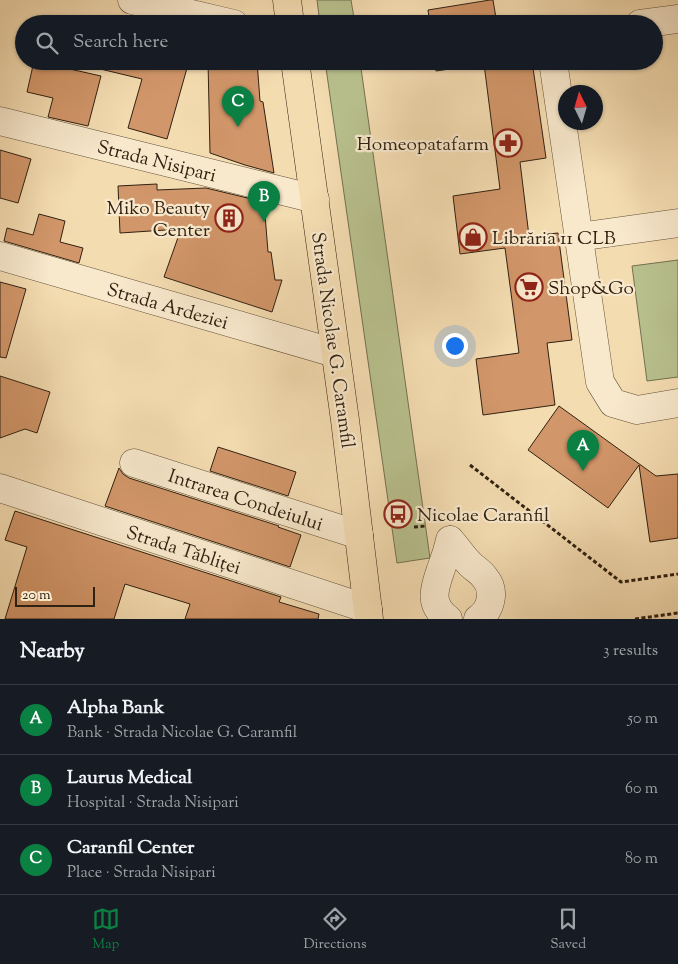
<!DOCTYPE html>
<html lang="en">
<head>
<meta charset="utf-8">
<style>
  body { margin:0; font-family:"Sorts Mill Goudy",serif; background:#20242c; color:#f1f3f6 }
  .compass { position:absolute; left:558px; top:85px; width:45px; height:45px; border-radius:50%; background:#171b24; box-shadow:0 1px 4px #0004; rotate:355deg }
  .scale { position:absolute; left:15px; bottom:12px; width:80px; box-sizing:border-box; padding-left:5px; border:2px solid #302112; border-top:0; font-size:14px; line-height:18px; white-space:nowrap; color:#302112; -webkit-text-stroke:4px #f8e8cc; paint-order:stroke }
  .you { position:absolute; left:454px; top:345px; width:18px; height:18px; margin:-12px; border:4px solid #fff; border-radius:50%; background:#1a73e8; box-shadow:0 0 0 8px #1a73e833 }
  .badge { display:grid; place-items:center; width:32px; height:32px; border-radius:50%; background:#0b8043; color:#fff; font-size:16px; font-weight:700 }
  .pin { position:absolute; translate:-50% -41px; filter:drop-shadow(0 1px 2px #0008) }
  .pin::after { content:''; position:absolute; top:26px; width:18px; height:15px; background:inherit; clip-path:polygon(0 0,100% 0,50% 100%) }
  .list { margin:0; padding:0; list-style:none }
  h2 { display:flex; justify-content:space-between; align-items:center; height:65px; margin:0; padding:0 20px; font-size:21px }
  h2 small { font-size:16px; font-weight:400; color:#9ea1a6 }
  .list li { display:grid; grid-template-columns:32px 1fr auto; gap:15px; align-items:center; box-sizing:border-box; height:70px; padding:0 20px; border-top:1px solid #363941 }
  .list b { display:block; font-size:19px; white-space:nowrap }
  .list p { margin:0; font-size:16px; white-space:nowrap; color:#9ea1a6 }
  .list em { font-size:16px; font-style:normal; color:#9ea1a6 }
  .icon { flex:none; width:28px; height:28px; fill:none; stroke:currentColor; stroke-width:2; stroke-linecap:round; stroke-linejoin:round }
  .map { position:relative; flex:none; width:678px; height:619px; overflow:hidden }
  .search { position:absolute; background:#171b24; box-shadow:0 1px 4px #0004; left:15px; right:15px; top:15px; height:55px; display:flex; align-items:center; gap:12px; box-sizing:border-box; padding:0 18px; border-radius:28px; color:#9ea1a6; font-size:19px }
  .sheet { height:275px; background:#171b24 }
  nav { display:flex; justify-content:space-around; align-items:center; box-sizing:border-box; height:70px; border-top:1px solid #363941; background:#171b24; font-size:14px; color:#9ea1a6 }
  nav a { display:grid; justify-items:center; gap:2px }
  nav .on { color:#0b8043 }
  .map>svg:first-child { display:block }
</style>
</head>
<body>
<div class="map">
<svg width="678" height="619" viewBox="0 0 678 619">
  <rect width="100%" height="100%" fill="#f4dcb1"/>
  <filter id="stains"><feTurbulence type="fractalNoise" baseFrequency=".004" numOctaves="4"/><feColorMatrix values="0 0 0 0 .2 0 0 0 0 .09 0 0 0 0 .02 0 0 0 .5 -.17"/></filter>
  <radialGradient id="worn" r=".72"><stop offset=".6" stop-color="#630" stop-opacity="0"/><stop offset="1" stop-color="#630" stop-opacity=".3"/></radialGradient>
  <path fill="#b8c18e" stroke="#747150" d="M317 0H351L355 24H320Z
    M325 61H360L430 558 397 563Z
    M678 260V377L647 381 632 266Z"/>
  <path fill="#d19669" stroke="#302112" d="M490 0H493L497 24H430L428 10Z
    M34 61 101 76 88 126 48 117 53 98 27 92Z
    M93 61H189L167 139 128 128 142 79 92 67Z
    M208 61H257L260 101 263 102 274 173 245 165 210 153Z
    M435 61H532L546 158 520 162 529 236 558 233 572 340 547 343 555 405 483 415 476 359 519 353 505 248 460 254 453 196 500 189 484 64 436 71Z
    M0 150 31 159 18 203 0 198Z
    M157 184V190L206 188 264 202 268 252H271L275 280H282L272 312 164 277 181 229 120 233 118 186Z
    M39 214 65 221 60 242 83 248 79 263 4 241 7 228 33 235Z
    M0 282 26 289 6 358 0 357Z
    M0 376 50 392 37 433 25 429 0 438Z
    M559 406 656 476 678 474V538L650 542 639 465 608 508 528 450Z
    M218 447 296 472 288 496 210 471Z
    M119 468 123 474 129 478 279 526 278 527 301 535 290 567 105 506Z
    M15 511 281 597 279 602 319 614 318 619H185L190 604 125 584 114 619H5L27 547 5 540Z"/>
  <g fill="none" stroke-linecap="round" stroke-linejoin="round">
    <g stroke="#61503a" stroke-width="29">
      <path id="minor" d="M132 0 234 24
        M640 24 678 19
        M553 61 600 382 613 403 637 410 678 403
        M0 121 315 199
        M578 237 678 223
        M0 256 335 353
        M134 463 359 535
        M0 488 368 609
        M450 540C457 548 463 557 470 564 475 569 481 572 485 578 496 591 491 610 478 619
        M448 619C427 603 435 587 442 566 445 558 448 549 450 540"/>
    </g>
    <g stroke="#302112" stroke-width="29">
      <path id="major" d="M287 0 290 24
        M295 61 345 420 369 619"/>
    </g>
    <path stroke="#302112" stroke-width="3" stroke-dasharray="4 2.5" stroke-linecap="butt" d="M470 465 621 582 678 574
      M414 527 426 526
      M635 619 678 613"/>
    <use href="#minor" stroke="#f8e8cc" stroke-width="28"/>
    <use href="#major" stroke="#f4dcb1" stroke-width="28"/>
  </g>
  <defs>
    <g id="pharmacy-ring" transform="scale(1.4375)"><circle r="9.5" fill="#f8e8cc" stroke="#8f2418" stroke-width="1.5"/><path d="M-2-6h4v4h4v4h-4v4h-4v-4h-4v-4h4Z" fill="#8f2418"/></g>
    <g id="building-ring" transform="scale(1.4375)"><circle r="9.5" fill="#f8e8cc" stroke="#8f2418" stroke-width="1.5"/><path d="M-4-6H4V6H1V3H-1V6H-4ZM-2.5-4.3h1.7v1.8h-1.7ZM.8-4.3h1.7v1.8H.8ZM-2.5-1h1.7V.8h-1.7ZM.8-1h1.7V.8H.8Z" fill="#8f2418"/></g>
    <g id="shop-ring" transform="scale(1.4375)"><circle r="9.5" fill="#f8e8cc" stroke="#8f2418" stroke-width="1.5"/><path d="M-5-2.5h2.3a2.7 3.5 0 0 1 5.4 0H5L5.5 6h-11ZM-1.5-2.5h3a1.5 2.3 0 0 0-3 0Z" fill="#8f2418"/></g>
    <g id="supermarket-ring" transform="scale(1.4375)"><circle r="9.5" fill="#f8e8cc" stroke="#8f2418" stroke-width="1.5"/><path d="M-6-5.5h2.5l.6 2H6L4.5 2H-2.5L-4.4-4H-6ZM-1.5 3.2a1.3 1.3 0 1 0 .1 0ZM3 3.2a1.3 1.3 0 1 0 .1 0Z" fill="#8f2418"/></g>
    <g id="bus-ring" transform="scale(1.4375)"><circle r="9.5" fill="#f8e8cc" stroke="#8f2418" stroke-width="1.5"/><path d="M-5-6H5V4H4V6H2V4H-2V6H-4V4H-5ZM-3.5-4V0h7V-4ZM-3.5 1.2v1.5H-2V1.2ZM2 1.2v1.5H3.5V1.2Z" fill="#8f2418"/></g>
  </defs>
  <g fill-rule="evenodd">
    <use href="#pharmacy-ring" x="508" y="143"/>
    <use href="#building-ring" x="229" y="218"/>
    <use href="#shop-ring" x="473" y="237"/>
    <use href="#supermarket-ring" x="529" y="287"/>
    <use href="#bus-ring" x="398" y="514"/>
  </g>
  <g text-anchor="middle" stroke-width="4.5" stroke-linejoin="round" paint-order="stroke">
    <g font-size="19" fill="#302112" stroke="#f8e8cc" text-anchor="start">
      <text x="489" y="150" text-anchor="end">Homeopatafarm</text>
      <text x="210" y="214" text-anchor="end">Miko Beauty<tspan x="210" dy="22">Center</tspan></text>
      <text x="492" y="244">Librăria 11 CLB</text>
      <text x="548" y="294">Shop&amp;Go</text>
      <text x="417" y="521">Nicolae Caranfil</text>
    </g>
    <g font-size="19" fill="#302112" stroke="#f8e8cc">
      <text transform="translate(157 160) rotate(14)" y="7">Strada Nisipari</text>
      <text transform="translate(168 305) rotate(16)" y="7">Strada Ardeziei</text>
      <text transform="translate(334 340) rotate(82)" y="7">Strada Nicolae G. Caramfil</text>
      <text transform="translate(246 499) rotate(18)" y="7">Intrarea Condeiului</text>
      <text transform="translate(184 549) rotate(18)" y="7">Strada Tăbliței</text>
    </g>
  </g>
  <rect width="100%" height="100%" filter="url(#stains)"/>
  <rect width="100%" height="100%" fill="url(#worn)"/>
</svg>
<svg class="compass" viewBox="-18 -18 36 36"><path d="M0-13l5 13h-10z" fill="#e53935"/><path d="M0 13l5-13h-10z" fill="#9ea1a6"/></svg>
<div class="scale">20 m</div>
<div class="you"></div>
<div class="pin badge" style="left:583px;top:471px">A</div>
<div class="pin badge" style="left:264px;top:222px">B</div>
<div class="pin badge" style="left:238px;top:127px">C</div>
<div class="search"><svg class="icon" aria-label="search" viewBox="0 0 24 24"><circle cx="10" cy="10" r="6"/><path d="M15 15l6 6"/></svg>Search here</div>
</div>
<section class="sheet">
<h2>Nearby<small>3 results</small></h2>
<ul class="list">
<li><span class="badge">A</span><div><b>Alpha Bank</b><p>Bank · Strada Nicolae G. Caramfil</p></div><em>50 m</em></li>
<li><span class="badge">B</span><div><b>Laurus Medical</b><p>Hospital · Strada Nisipari</p></div><em>60 m</em></li>
<li><span class="badge">C</span><div><b>Caranfil Center</b><p>Place · Strada Nisipari</p></div><em>80 m</em></li>
</ul>
</section>
<nav>
<a class="on"><svg class="icon" aria-label="map" viewBox="0 0 24 24"><path d="M3 6l6-2 6 2 6-2v14l-6 2-6-2-6 2zM9 4v14M15 6v14"/></svg>Map</a>
<a><svg class="icon" aria-label="directions" viewBox="0 0 24 24"><path d="M12 3l9 9-9 9-9-9zM9 14v-3h6M13 9l2 2-2 2"/></svg>Directions</a>
<a><svg class="icon" aria-label="saved" viewBox="0 0 24 24"><path d="M7 4h10v16l-5-4-5 4z"/></svg>Saved</a>
</nav>
</body>
</html>
